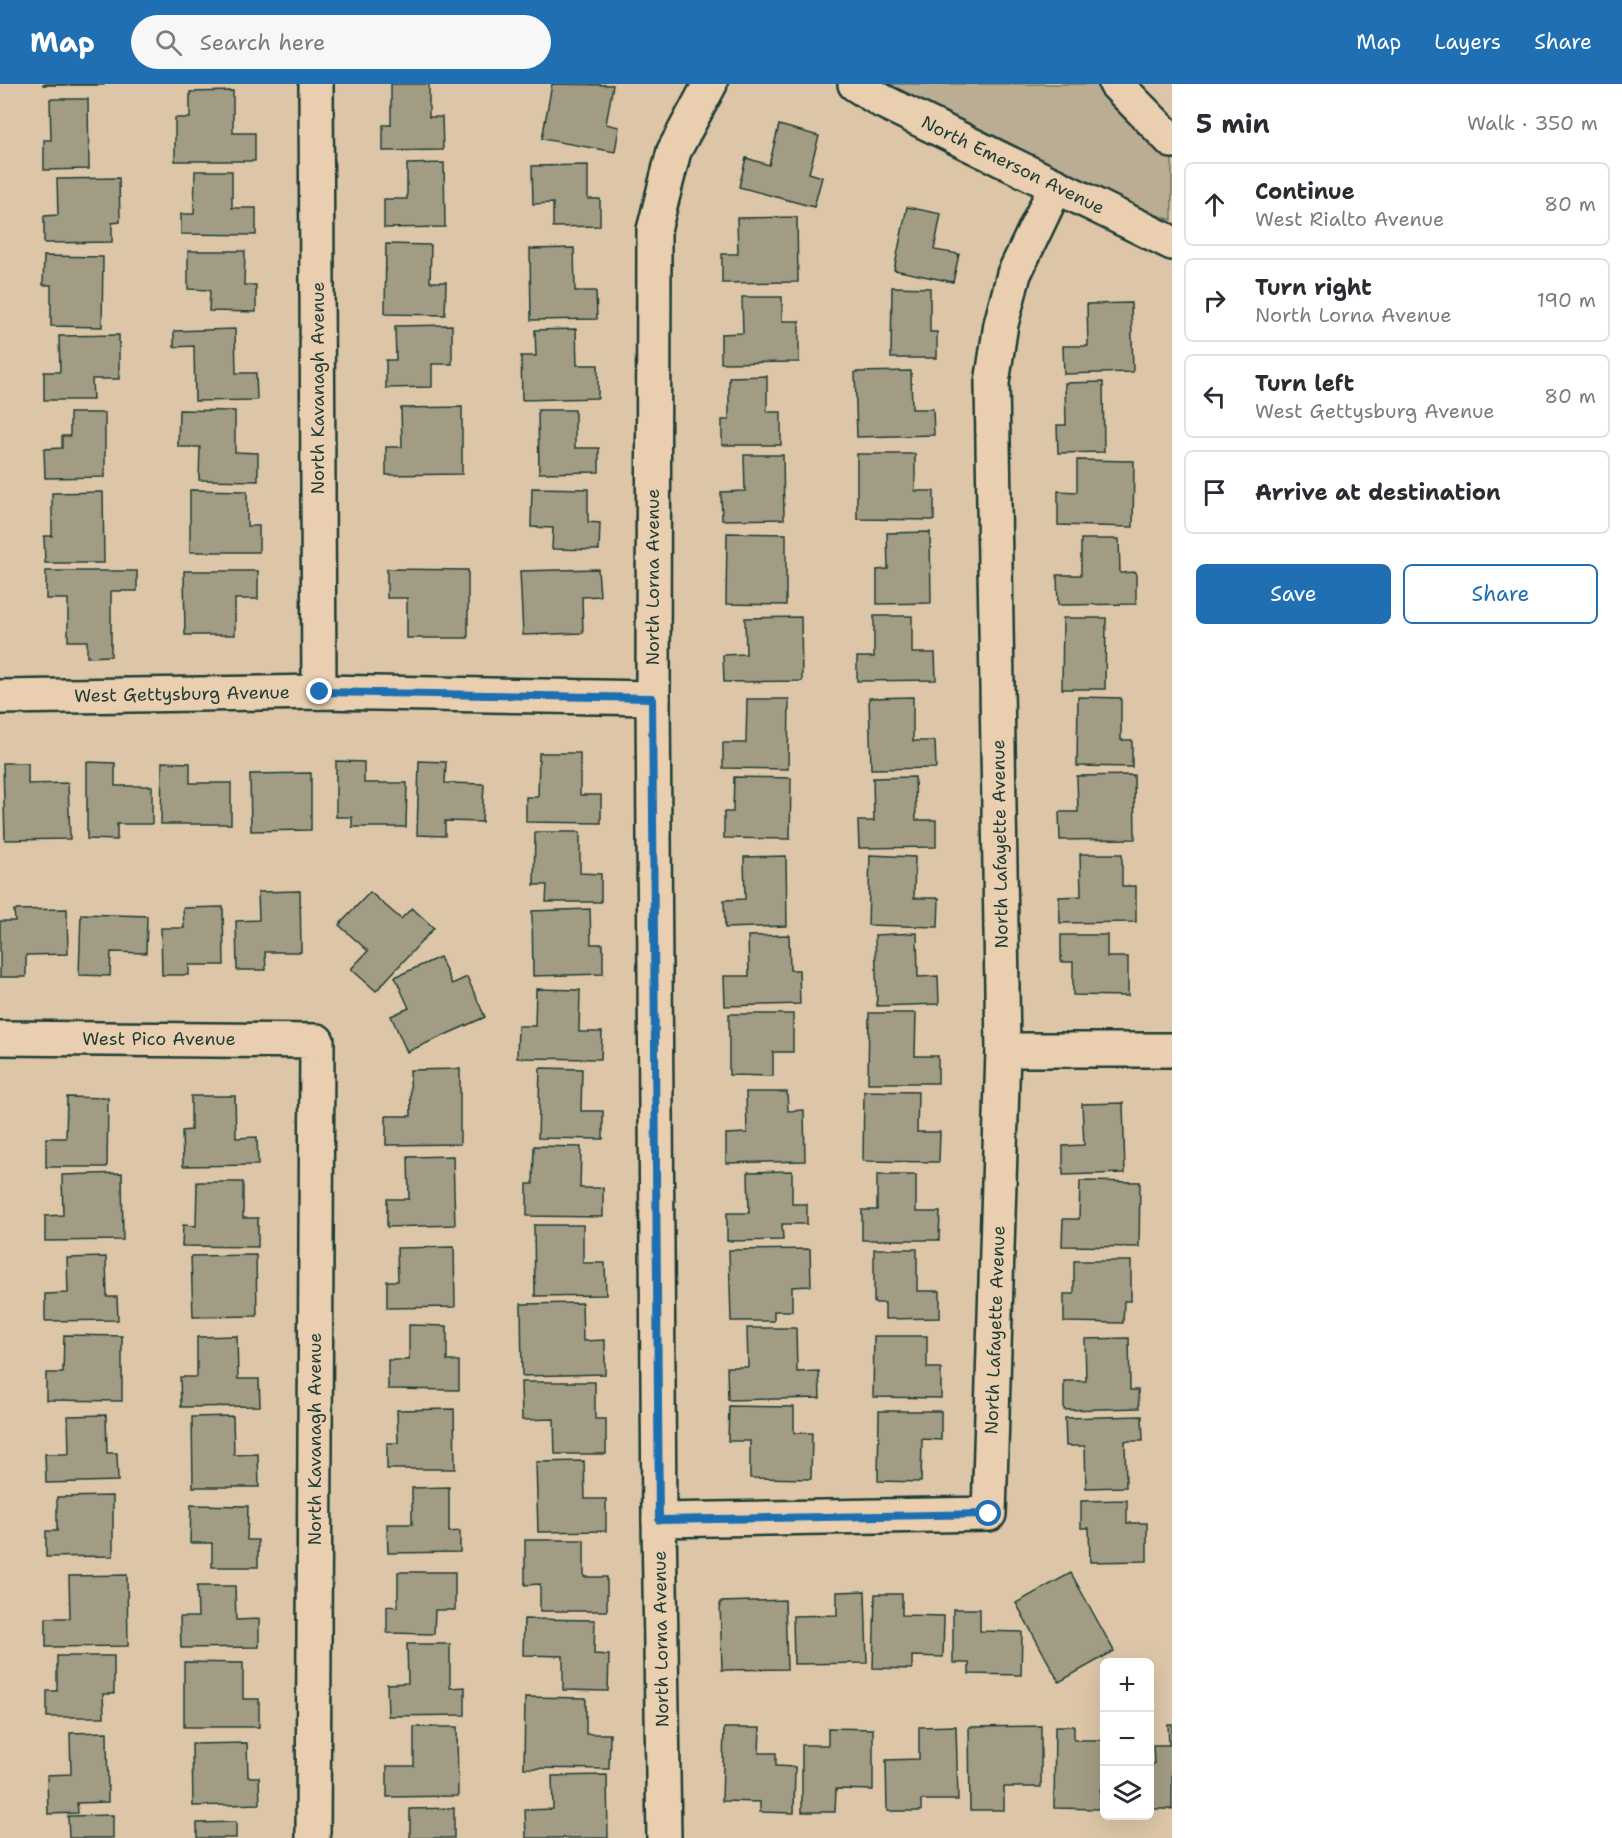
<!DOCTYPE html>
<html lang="en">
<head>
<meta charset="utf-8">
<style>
	:root { --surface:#fff; --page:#f7f7f7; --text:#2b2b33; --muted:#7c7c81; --line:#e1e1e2; --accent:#1f6fb2 }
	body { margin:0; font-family:"Shantell Sans",sans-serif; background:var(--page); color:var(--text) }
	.controls { position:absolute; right:18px; bottom:18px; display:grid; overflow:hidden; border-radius:9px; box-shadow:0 6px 24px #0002 }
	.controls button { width:54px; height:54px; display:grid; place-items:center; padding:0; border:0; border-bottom:2px solid var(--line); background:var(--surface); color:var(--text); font:30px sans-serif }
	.stop { position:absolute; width:18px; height:18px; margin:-14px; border:4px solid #1f6fb2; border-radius:50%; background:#fff }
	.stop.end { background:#1f6fb2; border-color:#fff; box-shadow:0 2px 6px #0008 }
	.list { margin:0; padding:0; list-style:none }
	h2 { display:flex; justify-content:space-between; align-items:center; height:78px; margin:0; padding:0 24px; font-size:26px }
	h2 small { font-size:20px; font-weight:400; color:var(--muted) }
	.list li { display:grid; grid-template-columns:39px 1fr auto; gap:18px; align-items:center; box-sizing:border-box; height:84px; margin:0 12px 12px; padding:0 12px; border:2px solid var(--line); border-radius:9px }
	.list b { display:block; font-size:22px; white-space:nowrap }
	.list p { margin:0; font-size:20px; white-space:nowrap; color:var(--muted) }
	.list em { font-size:20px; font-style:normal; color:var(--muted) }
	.actions { display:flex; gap:12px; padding:18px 24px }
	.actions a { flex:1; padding:14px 0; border:2px solid var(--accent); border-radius:9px; text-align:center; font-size:21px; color:var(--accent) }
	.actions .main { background:var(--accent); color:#fff }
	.icon { flex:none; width:33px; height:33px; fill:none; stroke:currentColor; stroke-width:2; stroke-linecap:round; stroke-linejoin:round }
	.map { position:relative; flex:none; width:1172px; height:1754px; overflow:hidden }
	header { display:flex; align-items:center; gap:36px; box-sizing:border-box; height:84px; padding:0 30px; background:var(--accent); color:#fff }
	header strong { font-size:28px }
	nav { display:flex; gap:33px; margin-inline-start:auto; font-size:21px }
	.search { width:420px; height:54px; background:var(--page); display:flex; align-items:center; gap:15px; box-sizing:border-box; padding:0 21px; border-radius:33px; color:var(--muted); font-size:22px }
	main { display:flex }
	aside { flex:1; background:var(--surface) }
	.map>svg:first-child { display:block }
</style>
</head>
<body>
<header>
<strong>Map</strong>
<div class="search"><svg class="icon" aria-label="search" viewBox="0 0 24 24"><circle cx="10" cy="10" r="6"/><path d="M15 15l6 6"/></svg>Search here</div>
<nav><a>Map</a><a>Layers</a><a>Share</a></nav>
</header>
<main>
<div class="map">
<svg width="1172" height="1754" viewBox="0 0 1172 1754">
	<rect width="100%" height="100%" fill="#ddc6a8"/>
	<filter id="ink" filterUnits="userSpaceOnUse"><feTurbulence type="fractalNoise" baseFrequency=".0167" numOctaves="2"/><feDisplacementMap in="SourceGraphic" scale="12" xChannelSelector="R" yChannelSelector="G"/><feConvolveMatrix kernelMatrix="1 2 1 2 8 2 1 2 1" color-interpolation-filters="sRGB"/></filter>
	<g filter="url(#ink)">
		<path fill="#baad93" stroke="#6c7564" stroke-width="1.5" d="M886,0H1096L1172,75V136L1130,122Z"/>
		<g fill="#a39c84" stroke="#1f3d34" stroke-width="1.5">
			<rect x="43" y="0" width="61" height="1"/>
			<path d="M391,0H429V33H442L443,66L383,67V41H391Z"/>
			<path d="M552,0L613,1L606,40L619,43L615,68L542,55Z"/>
			<path d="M233,7V49H255V77H175V34H190V8Z"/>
			<path d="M50,15H88L89,85L44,86V56H51Z"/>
			<path d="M779,41L819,52L809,89L822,93L814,123L739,103L746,74L769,81Z"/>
			<path d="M444,79L445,143L384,144V115H407V80Z"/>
			<path d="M588,81V115H600V142L553,143V119L533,120L532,82Z"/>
			<path d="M195,87H232V124H256V151L181,150V130H194Z"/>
			<path d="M119,94L120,138L112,139V158L44,159V132L58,131L57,95Z"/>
			<path d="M907,123L941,130L934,166L959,170L953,198L894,186Z"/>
			<path d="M797,133L798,198L722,199V170H738L737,134Z"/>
			<path d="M386,160L431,161L430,198H446L445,231L385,230Z"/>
			<path d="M574,164L575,207H596L597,235L531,236L530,165Z"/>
			<path d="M188,167H245L244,201H256V228L209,227L210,206L188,205Z"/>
			<path d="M44,172L103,173L102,243L51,242V201H43Z"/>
			<path d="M892,203L930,204V248H937V274H891Z"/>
			<path d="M742,213H782V237H799V278L721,279V250L743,249Z"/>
			<path d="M1131,219L1133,288L1064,290L1063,262H1088L1087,220Z"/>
			<path d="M452,241V280H432V303L386,304V276H396L395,242Z"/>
			<path d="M235,245L236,289H256L257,316L195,317L194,262L174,263V247Z"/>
			<path d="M576,245L577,281H598V314L522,316L521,272H536L535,246Z"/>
			<path d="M119,251V295H92L93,316H44V288H60L59,252Z"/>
			<path d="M911,287L912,325H933L934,351L857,353L855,288Z"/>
			<path d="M767,292V328H781V361H722V336H729V293Z"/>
			<path d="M1103,298L1104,368L1058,369L1057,341H1066L1065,299Z"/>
			<path d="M462,323V390L386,391V363H402L401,324Z"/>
			<path d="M179,326L235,327V368L258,369V397L199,396L200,363H178Z"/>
			<path d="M538,326H575V364H599V388L539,389Z"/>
			<path d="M70,329H105V393L45,394L44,365L62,364V352H70Z"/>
			<path d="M857,370H915V407H934V436L857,435Z"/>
			<path d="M744,371H783L784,435L722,436L721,408L745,407Z"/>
			<path d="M1077,376L1134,377L1133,443L1058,441V407L1077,408Z"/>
			<path d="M532,404L588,405V438L600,439L599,466L552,465L553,444L531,443Z"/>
			<path d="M190,406L247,407V442H259V468H190Z"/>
			<path d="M103,408L104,479H45L44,452H52V409Z"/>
			<path d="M930,448L931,519L877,520V486L888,485L887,449Z"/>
			<path d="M727,449L786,450V521L726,520Z"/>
			<path d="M1081,455H1119L1120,489L1136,488V520L1058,521L1057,491H1081Z"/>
			<path d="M387,485L468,486V554H407V514H387Z"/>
			<path d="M598,485L600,512L582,513L583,549L523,551L520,487Z"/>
			<path d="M46,487H137V507H111V572L87,573V557H68V515H46Z"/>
			<path d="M184,487H258V515H235V551H185Z"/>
			<path d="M874,532H912V569H935L936,596L857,597V573H874Z"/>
			<path d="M801,533L802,597L724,598L723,571L746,570L745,534Z"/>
			<path d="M1063,534H1106L1105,605H1062Z"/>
			<path d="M913,613V657H935L936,684L871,685L869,614Z"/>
			<path d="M1078,613L1121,614V656H1132V683L1077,682Z"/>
			<path d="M747,615H789L788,685L723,684V659H746Z"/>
			<path d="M539,669H580V711H601V739L526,738V713H538Z"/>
			<path d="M336,677L364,678V699H407L406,743H352V733H336Z"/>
			<path d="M419,677L446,678L445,699L484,700L482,738L445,737V752L417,751Z"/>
			<path d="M87,678L115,679V702H152V740H117V756L87,755Z"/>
			<path d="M162,678L190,679V699H231V740H161Z"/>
			<path d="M3,679H28V700L68,699L70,755L5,756Z"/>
			<path d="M311,689V746L251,747L250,690Z"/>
			<path d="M1134,691L1135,755L1060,756L1059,728H1078L1077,692Z"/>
			<path d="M734,693L791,694L790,755L724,754V728H733Z"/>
			<path d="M915,693L916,736H936V763L859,764L858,737H874L873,694Z"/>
			<path d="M535,748H580V789L601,790V818H546L547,801H534Z"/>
			<path d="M1080,770H1122V802H1136V838L1060,839L1059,813L1081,812Z"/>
			<path d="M870,771L915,773L914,814H939L938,843L868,841Z"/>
			<path d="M786,772L787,842L725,844L724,816L745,815L744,773Z"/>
			<path d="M300,807L301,868H265L266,886H237L236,837L259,836L258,808Z"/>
			<path d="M370,808L401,835L412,824L434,844L376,907L351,885L368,867L339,841Z"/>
			<path d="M223,823L224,881H189V891H162L161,844H184L183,824Z"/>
			<path d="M67,825L68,870L26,871V893H0V837H15L14,826Z"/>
			<path d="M590,825L591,860H603V890L533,892L532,827Z"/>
			<path d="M81,830L147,832L146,869L111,868L110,892L79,891Z"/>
			<path d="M917,849L918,893L938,892L939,920L877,922L875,851Z"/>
			<path d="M789,851L790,886H799L800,920L725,922L724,892H749L748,852Z"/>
			<path d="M1061,851H1107V873H1128V912L1073,911V878H1061Z"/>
			<path d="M440,873L452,900L467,893L485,933L407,968L391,932L409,924L395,893Z"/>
			<path d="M536,905L580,906L579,948H602L601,975L517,974L518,942H535Z"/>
			<path d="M869,929H916L915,972H938V999H868Z"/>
			<path d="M729,930H793V968H773V992L729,991Z"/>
			<path d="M540,984L582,985L581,1027H603V1055L538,1054Z"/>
			<path d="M460,985V1060L386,1061V1032H411L410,986Z"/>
			<path d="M864,1007L918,1008L917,1048H940L939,1078L863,1077Z"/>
			<path d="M746,1008H787L788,1027L804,1026L805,1077L726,1079V1050L747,1049Z"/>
			<path d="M191,1012H235L236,1054L257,1053L258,1081L183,1082L182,1047L191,1046Z"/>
			<path d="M67,1013L108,1014L107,1083H46V1054H66Z"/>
			<path d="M1123,1019L1125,1089L1063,1091V1062L1084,1061L1082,1020Z"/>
			<path d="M534,1062L581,1063L580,1104H603V1133L527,1132V1100H533Z"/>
			<path d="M453,1072L455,1141L387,1143V1115H409L408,1073Z"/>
			<path d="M792,1087V1120H807V1140H782L783,1156L727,1157V1129H749L748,1088Z"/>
			<path d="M122,1089L123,1156L45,1157V1132L63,1131L62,1091Z"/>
			<path d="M877,1091H916V1128H940L939,1156H862V1126H877Z"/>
			<path d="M1080,1097L1140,1098L1139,1163L1062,1162L1063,1135H1079Z"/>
			<path d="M197,1098H243V1134H258V1163L182,1162L183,1141L196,1142Z"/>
			<path d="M534,1141H583V1179H605L606,1211L535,1212Z"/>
			<path d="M454,1163L455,1223L387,1224V1197H398L397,1164Z"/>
			<path d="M810,1165L811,1202L792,1203V1227H774V1237H731L729,1166Z"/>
			<path d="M874,1165H917V1207H940V1234L885,1235V1219H874Z"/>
			<path d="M256,1171L257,1232L193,1233L191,1172Z"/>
			<path d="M106,1173L107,1213H117L118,1236L45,1237V1210L68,1209L67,1174Z"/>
			<path d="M1074,1177H1131V1217H1124L1123,1239L1064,1238V1210H1074Z"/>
			<path d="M582,1219L583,1257L605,1256V1290L522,1292L521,1220Z"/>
			<path d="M409,1241L447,1242V1277H459V1306L388,1305V1276H409Z"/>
			<path d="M747,1244H796L797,1288L819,1287L820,1314L728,1316L727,1283H748Z"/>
			<path d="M64,1251L122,1252V1317L46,1316V1289H63Z"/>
			<path d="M237,1252L238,1295H259L260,1322L181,1323L180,1293H197V1253Z"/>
			<path d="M874,1252H927V1284H941V1314L873,1313Z"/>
			<path d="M1129,1254L1130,1306H1138L1139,1324L1064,1326V1297H1086L1085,1255Z"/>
			<path d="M521,1298H595V1335H606V1370H555L554,1335L522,1336Z"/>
			<path d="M729,1322L794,1323V1349H812L811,1395L750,1394V1357H728Z"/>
			<path d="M454,1325L455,1385H387V1359H398L397,1326Z"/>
			<path d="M879,1327H941V1356L922,1355L921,1398L878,1397Z"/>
			<path d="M106,1331L107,1369H117L118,1397L46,1399L45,1370H69L68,1332Z"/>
			<path d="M233,1332L234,1371L258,1370L259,1403H193L192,1333Z"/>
			<path d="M1142,1332L1143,1357H1125L1126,1403L1086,1404L1085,1362H1066L1065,1334Z"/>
			<path d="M584,1377L585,1415H606V1447L538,1448L536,1378Z"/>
			<path d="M449,1403V1448L460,1447V1468L388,1469L387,1440H412V1404Z"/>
			<path d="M113,1412V1472L46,1473V1447H57V1413Z"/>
			<path d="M1127,1416V1439H1147V1477L1090,1478L1089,1444H1081V1417Z"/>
			<path d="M191,1421L248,1422L247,1456H258V1483H212V1459H190Z"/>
			<path d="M525,1456H584V1493H607V1527H540V1500L525,1501Z"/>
			<path d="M398,1488H455V1526H435L434,1550L387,1549V1522L398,1523Z"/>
			<path d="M1071,1489L1114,1567L1059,1598L1016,1519Z"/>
			<path d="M127,1491L128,1562L46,1563V1534H70L69,1492Z"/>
			<path d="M197,1502H235L236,1536L259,1535V1563L181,1564L180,1533H198Z"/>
			<path d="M865,1507L867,1579L794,1580L793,1532L837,1531V1508Z"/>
			<path d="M875,1510H902V1531L944,1532L943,1573L912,1572V1585L873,1584Z"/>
			<path d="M785,1516L787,1585L722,1586L720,1518Z"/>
			<path d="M953,1525H980V1547L1022,1548L1021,1591L969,1590V1579H953Z"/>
			<path d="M524,1535L595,1536L594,1570L609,1571L608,1607L563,1606V1572L523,1571Z"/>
			<path d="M407,1560H450V1604L465,1603V1631L388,1632L387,1600L408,1599Z"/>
			<path d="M57,1572H114V1610H103L104,1633H47V1607H57Z"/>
			<path d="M184,1578L243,1579V1615H259V1643H184Z"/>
			<path d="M525,1613L586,1614V1650H610L609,1685L524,1684Z"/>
			<path d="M1168,1640H1172V1725H1150V1680H1154L1153,1661H1169Z"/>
			<path d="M956,1642L958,1716H921V1727H887L886,1676L919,1675V1643Z"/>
			<path d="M1041,1642V1703H1004V1726H970L969,1643Z"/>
			<path d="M1055,1642H1074V1656H1104V1705H1100V1725L1054,1724Z"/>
			<path d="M414,1643H457L458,1712L387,1713V1682H414Z"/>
			<path d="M724,1644H760L759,1669H776V1682L795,1683L794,1729L760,1728V1718L722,1717Z"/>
			<path d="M828,1644L873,1645V1706L836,1705L835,1728H802V1661H828Z"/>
			<path d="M107,1648L108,1718L77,1719L78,1729L48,1730L47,1691L71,1690L70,1649Z"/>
			<path d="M247,1659L248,1693H259L260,1720L193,1722L192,1660Z"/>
			<path d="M607,1691L608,1754H526L525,1726L553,1725L552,1692Z"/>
			<path d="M454,1724V1754H410V1725Z"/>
			<path d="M113,1731V1754H69L68,1732Z"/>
			<path d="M236,1738V1754H197V1739Z"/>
		</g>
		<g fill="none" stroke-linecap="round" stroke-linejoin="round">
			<defs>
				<g id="minor">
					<path d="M316,0L319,608"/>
					<path d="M855,0L882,17L1172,159"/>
					<path d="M1116,0L1172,57"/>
					<path d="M0,613L319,608L653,614"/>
					<path d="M0,954L317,957L313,1754"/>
					<path d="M1003,966H1172"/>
					<path d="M659,1436L989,1430L1003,966L992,299L1001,240L1014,190L1056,102"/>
					<path d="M664,1754L659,1436L653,614L654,146L674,67L710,0"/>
				</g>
			</defs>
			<use href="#minor" stroke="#1f3d34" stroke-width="38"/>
			<use href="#minor" stroke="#e9cfb0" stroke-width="33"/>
		</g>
	</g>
	<g fill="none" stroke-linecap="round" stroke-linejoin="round" filter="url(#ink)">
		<path stroke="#1f6fb2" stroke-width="8" d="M320,608L652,614L659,1436L989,1430"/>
	</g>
	<g text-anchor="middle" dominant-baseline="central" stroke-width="6" stroke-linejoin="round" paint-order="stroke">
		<g font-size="18" fill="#1f3d34" stroke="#e9cfb0">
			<text transform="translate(1013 81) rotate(26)">North Emerson Avenue</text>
			<text transform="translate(318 304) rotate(-90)">North Kavanagh Avenue</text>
			<text transform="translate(653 493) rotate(-90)">North Lorna Avenue</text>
			<text transform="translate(182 610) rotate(-1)">West Gettysburg Avenue</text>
			<text transform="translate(1000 760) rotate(-91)">North Lafayette Avenue</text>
			<text x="159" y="955">West Pico Avenue</text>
			<text transform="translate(995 1246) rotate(-88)">North Lafayette Avenue</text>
			<text transform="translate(315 1355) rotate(-90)">North Kavanagh Avenue</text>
			<text transform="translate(661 1555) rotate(-91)">North Lorna Avenue</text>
		</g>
	</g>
</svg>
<div class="controls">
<button>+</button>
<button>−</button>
<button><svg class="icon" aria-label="layers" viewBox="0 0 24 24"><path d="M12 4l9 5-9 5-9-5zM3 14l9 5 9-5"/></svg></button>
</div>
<div class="stop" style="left:989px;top:1430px"></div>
<div class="stop end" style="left:320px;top:608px"></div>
</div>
<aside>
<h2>5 min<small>Walk · 350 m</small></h2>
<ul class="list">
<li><svg class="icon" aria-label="ahead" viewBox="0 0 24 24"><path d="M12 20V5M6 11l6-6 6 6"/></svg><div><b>Continue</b><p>West Rialto Avenue</p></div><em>80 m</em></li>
<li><svg class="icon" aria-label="right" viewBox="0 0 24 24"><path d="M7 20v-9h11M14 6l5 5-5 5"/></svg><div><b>Turn right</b><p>North Lorna Avenue</p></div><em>190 m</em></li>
<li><svg class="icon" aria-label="left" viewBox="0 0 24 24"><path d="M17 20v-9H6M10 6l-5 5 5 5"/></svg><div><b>Turn left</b><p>West Gettysburg Avenue</p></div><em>80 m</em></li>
<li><svg class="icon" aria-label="arrive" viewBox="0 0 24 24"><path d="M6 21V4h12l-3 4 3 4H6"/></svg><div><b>Arrive at destination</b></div></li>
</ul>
<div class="actions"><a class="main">Save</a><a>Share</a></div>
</aside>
</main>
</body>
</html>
